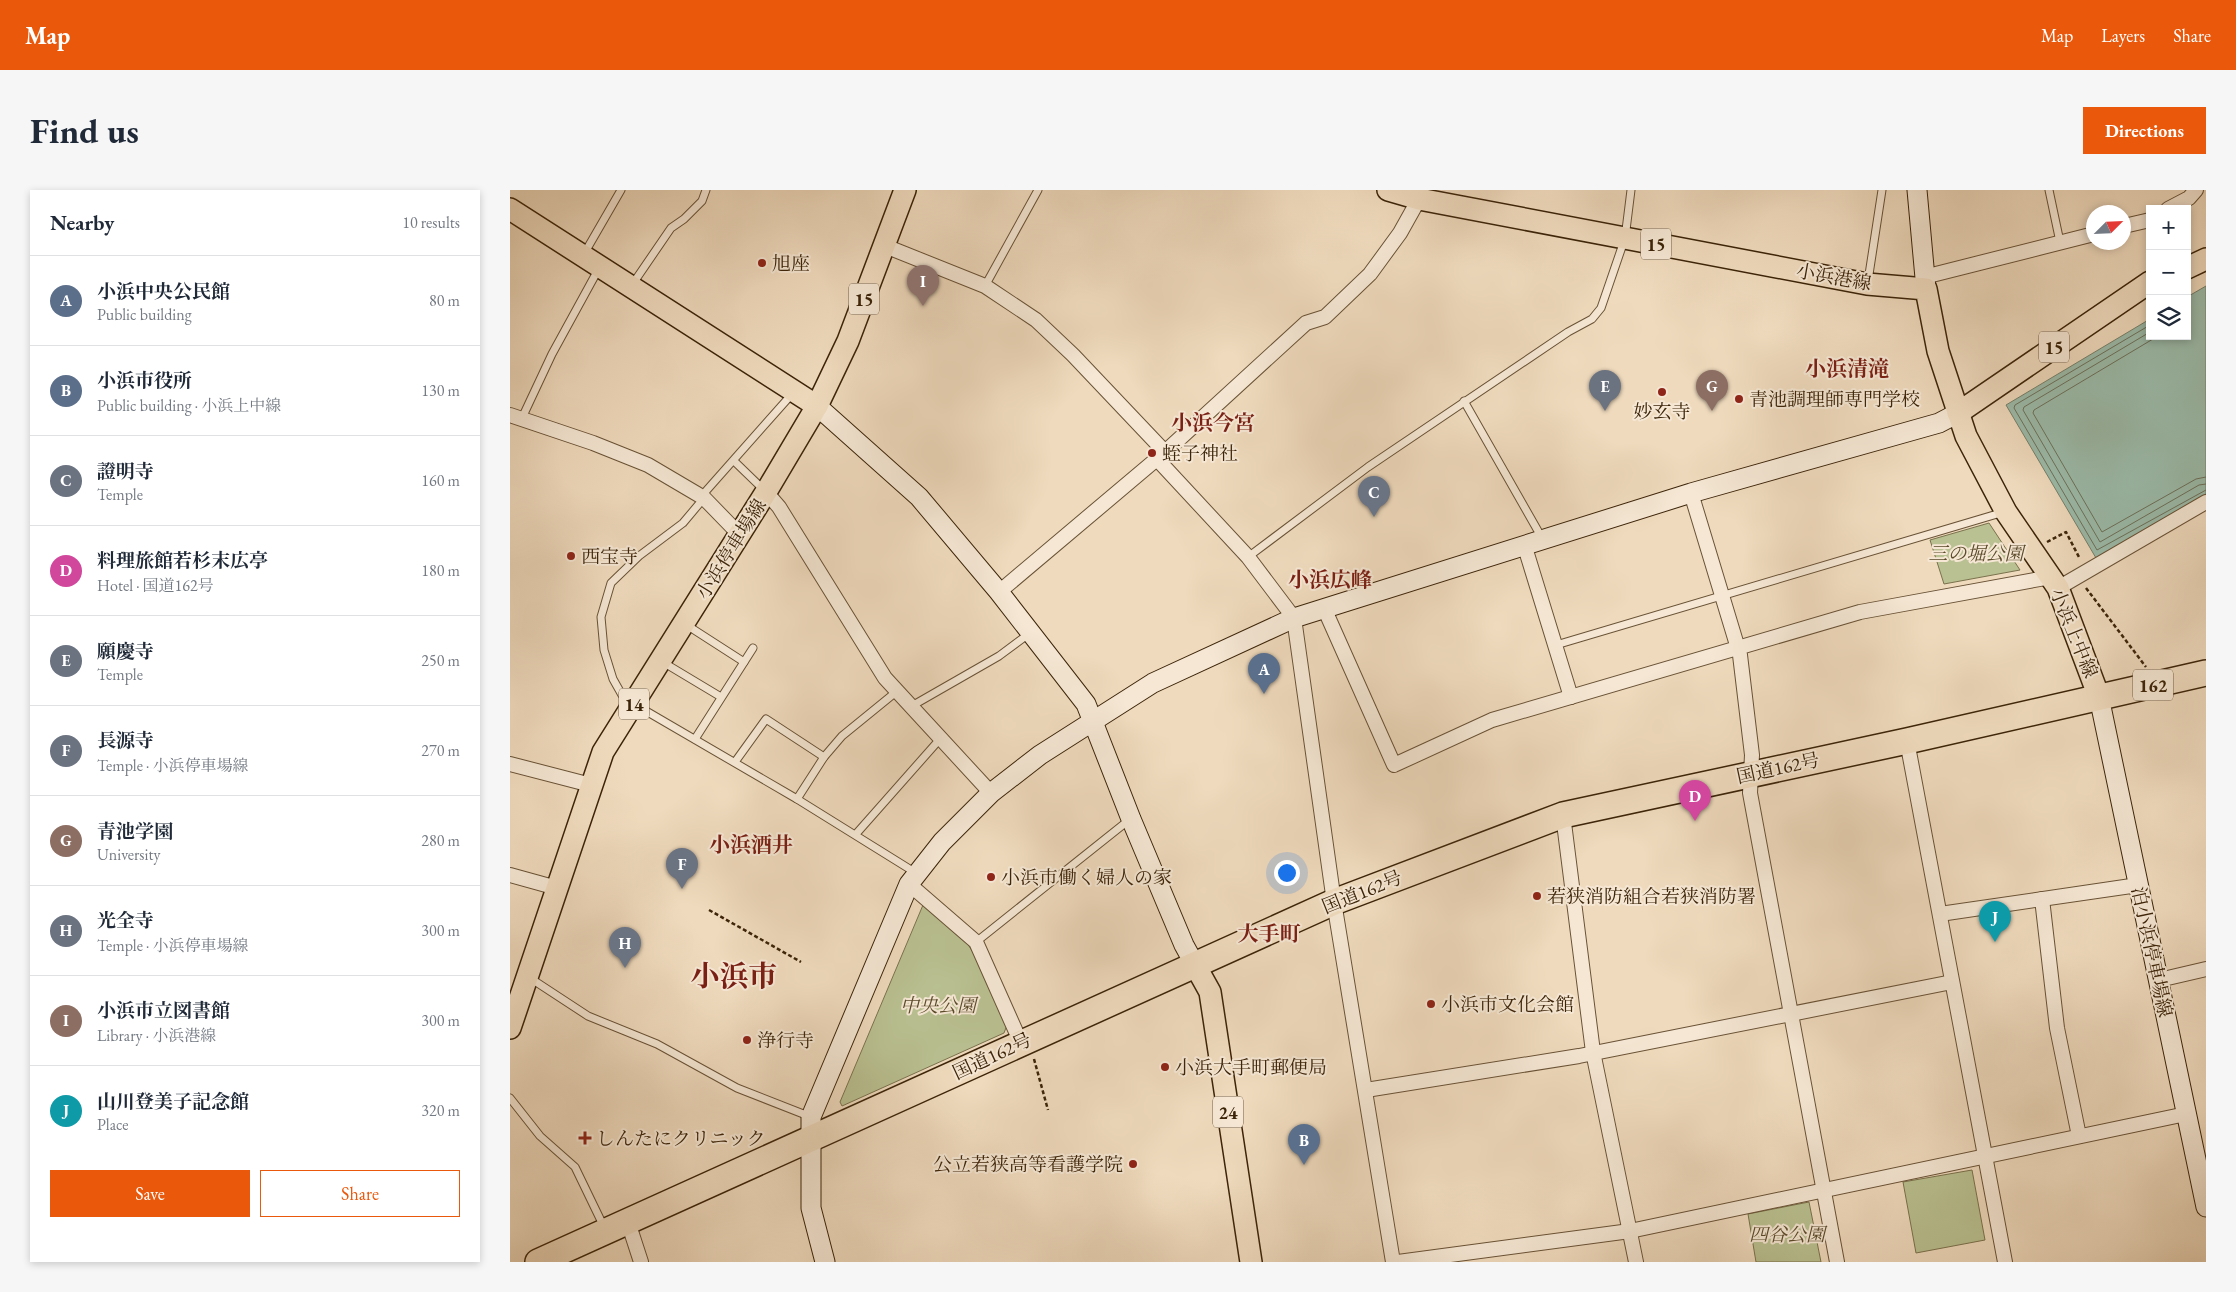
<!DOCTYPE html>
<html lang="en">
<head>
<meta charset="utf-8">
<style>
	:root { --surface:#fff; --page:#f6f6f7; --text:#1f2937; --muted:#747a83; --line:#e0e1e3; --accent:#ea580c }
	body { margin:0; font-family:"EB Garamond","Noto Serif JP",serif; background:var(--page); color:var(--text) }
	.controls { position:absolute; right:15px; top:15px; display:grid; overflow:hidden; border-radius:0px; box-shadow:0 2px 8px #0003 }
	.controls button { width:45px; height:45px; display:grid; place-items:center; padding:0; border:0; border-bottom:1px solid var(--line); background:var(--surface); color:var(--text); font:25px sans-serif }
	.compass { position:absolute; left:1576px; top:15px; width:45px; height:45px; border-radius:50%; background:var(--surface); box-shadow:0 2px 8px #0003; rotate:66deg }
	.you { position:absolute; left:776px; top:682px; width:18px; height:18px; margin:-12px; border:4px solid #fff; border-radius:50%; background:#1a73e8; box-shadow:0 0 0 8px #1a73e833 }
	.badge { display:grid; place-items:center; width:32px; height:32px; border-radius:50%; background:var(--accent); color:#fff; font-size:16px; font-weight:700 }
	.pin { position:absolute; translate:-50% -41px; filter:drop-shadow(0 1px 2px #0008) }
	.pin::after { content:''; position:absolute; top:26px; width:18px; height:15px; background:inherit; clip-path:polygon(0 0,100% 0,50% 100%) }
	.list { margin:0; padding:0; list-style:none }
	h2 { display:flex; justify-content:space-between; align-items:center; height:65px; margin:0; padding:0 20px; font-size:21px }
	h2 small { font-size:16px; font-weight:400; color:var(--muted) }
	.list li { display:grid; grid-template-columns:32px 1fr auto; gap:15px; align-items:center; box-sizing:border-box; height:90px; padding:0 20px; border-top:1px solid var(--line) }
	.list b { display:block; font-size:19px; white-space:nowrap }
	.list p { margin:0; font-size:16px; white-space:nowrap; color:var(--muted) }
	.list em { font-size:16px; font-style:normal; color:var(--muted) }
	.actions { display:flex; gap:10px; padding:15px 20px }
	.actions a { flex:1; padding:11px 0; border:1px solid var(--accent); border-radius:0px; text-align:center; font-size:18px; color:var(--accent) }
	.actions .main { background:var(--accent); color:#fff }
	.icon { flex:none; width:28px; height:28px; fill:none; stroke:currentColor; stroke-width:2; stroke-linecap:round; stroke-linejoin:round }
	.map { position:relative; flex:none; width:1696px; height:1072px; overflow:hidden; border-radius:0px }
	header { display:flex; align-items:center; gap:30px; box-sizing:border-box; height:70px; padding:0 25px; background:var(--accent); color:#fff }
	header strong { font-size:24px }
	nav { display:flex; gap:28px; margin-inline-start:auto; font-size:18px }
	.intro { display:flex; align-items:center; justify-content:space-between; box-sizing:border-box; height:120px; padding:0 30px }
	h1 { margin:0; font-size:35px }
	.button { padding:12px 22px; border-radius:0px; background:var(--accent); color:#fff; font-size:18px; font-weight:700 }
	main { display:flex; gap:30px; padding:0 30px }
	aside { flex:1; background:var(--surface); border-radius:0px; box-shadow:0 2px 8px #0003 }
	.map>svg:first-child { display:block }
</style>
</head>
<body>
<header>
<strong>Map</strong>
<nav><a>Map</a><a>Layers</a><a>Share</a></nav>
</header>
<div class="intro"><h1>Find us</h1><a class="button">Directions</a></div>
<main>
<aside>
<h2>Nearby<small>10 results</small></h2>
<ul class="list">
<li><span class="badge" style="background:#5c6f8a">A</span><div><b>小浜中央公民館</b><p>Public building</p></div><em>80 m</em></li>
<li><span class="badge" style="background:#5c6f8a">B</span><div><b>小浜市役所</b><p>Public building · 小浜上中線</p></div><em>130 m</em></li>
<li><span class="badge" style="background:#6b7280">C</span><div><b>證明寺</b><p>Temple</p></div><em>160 m</em></li>
<li><span class="badge" style="background:#d1479c">D</span><div><b>料理旅館若杉末広亭</b><p>Hotel · 国道162号</p></div><em>180 m</em></li>
<li><span class="badge" style="background:#6b7280">E</span><div><b>願慶寺</b><p>Temple</p></div><em>250 m</em></li>
<li><span class="badge" style="background:#6b7280">F</span><div><b>長源寺</b><p>Temple · 小浜停車場線</p></div><em>270 m</em></li>
<li><span class="badge" style="background:#8d6e63">G</span><div><b>青池学園</b><p>University</p></div><em>280 m</em></li>
<li><span class="badge" style="background:#6b7280">H</span><div><b>光全寺</b><p>Temple · 小浜停車場線</p></div><em>300 m</em></li>
<li><span class="badge" style="background:#8d6e63">I</span><div><b>小浜市立図書館</b><p>Library · 小浜港線</p></div><em>300 m</em></li>
<li><span class="badge" style="background:#0f9aa8">J</span><div><b>山川登美子記念館</b><p>Place</p></div><em>320 m</em></li>
</ul>
<div class="actions"><a class="main">Save</a><a>Share</a></div>
</aside>
<div class="map">
<svg width="1696" height="1072" viewBox="0 0 1696 1072">
	<rect width="100%" height="100%" fill="#efdabd"/>
	<filter id="stains"><feTurbulence type="fractalNoise" baseFrequency=".004" numOctaves="4"/><feColorMatrix values="0 0 0 0 .2 0 0 0 0 .09 0 0 0 0 .02 0 0 0 .5 -.17"/></filter>
	<radialGradient id="worn" r=".72"><stop offset=".6" stop-color="#630" stop-opacity="0"/><stop offset="1" stop-color="#630" stop-opacity=".3"/></radialGradient>
	<g fill="#b9c091" stroke="#7a724d">
		<path d="M1479,333L1510,380L1434,394L1420,350Z"/>
		<path d="M413,715L457,753L463,762L497,835L494,843L332,916L330,912Z"/>
		<path d="M1462,980L1475,1050L1406,1063L1393,992Z"/>
		<path d="M1299,1012L1311,1072H1246L1238,1024Z"/>
	</g>
	<path fill="#9bbbaa" stroke="#757f6a" d="M1696,96V304L1586,368L1496,215L1640,129V146H1677V107Z"/>
	<g fill="none" stroke-linecap="round" stroke-linejoin="round">
		<g stroke="#6c705a" stroke-width="1">
			<path d="M1640,135L1505,215L1504,218L1587,360L1696,300"/>
			<path d="M1640,142L1514,217L1513,220L1590,352L1689,295L1696,294"/>
			<path d="M1648,146L1524,220L1523,223L1592,342L1686,289L1696,287"/>
		</g>
		<defs>
			<g id="lane">
				<path d="M1539,0L1550,52"/>
				<path d="M74,64L111,0"/>
				<path d="M1358,91L1372,0"/>
				<path d="M122,95L161,38L174,29L192,11L196,0"/>
				<path d="M475,96L528,0"/>
				<path d="M282,204L196,301L194,308L173,333L129,366L101,393L91,427L94,460L103,489L112,505L124,514L287,609L406,683"/>
				<path d="M954,211L1032,348"/>
				<path d="M12,228L42,164L88,80"/>
				<path d="M224,271L254,300"/>
				<path d="M738,367L858,277L1058,142L1082,129L1091,118L1115,48L1121,0"/>
				<path d="M175,434L234,472"/>
				<path d="M1046,455L1494,322"/>
				<path d="M151,471L211,507"/>
				<path d="M400,517L489,466L520,443"/>
				<path d="M185,549L243,458"/>
				<path d="M225,572L256,529L314,567"/>
				<path d="M287,609L314,567L332,546L386,502"/>
				<path d="M346,644L430,549"/>
				<path d="M466,752L619,630"/>
				<path d="M20,788L78,826L147,854L227,898L301,927"/>
				<path d="M0,908L30,946L65,977L94,1037"/>
			</g>
			<g id="street">
				<path d="M1658,19L1679,8L1686,0"/>
				<path d="M1614,36L1640,30"/>
				<path d="M375,56L475,96L526,130L563,165L655,262"/>
				<path d="M1414,87L1584,44"/>
				<path d="M0,225L83,253L138,275L194,308L229,344"/>
				<path d="M647,269L738,367L784,428L824,712L883,1072"/>
				<path d="M256,302L269,317L375,488L481,603"/>
				<path d="M1181,303L1230,465L1242,565L1240,603L1327,1072"/>
				<path d="M1014,354L1061,507"/>
				<path d="M1548,398L1696,312"/>
				<path d="M489,402L655,262L796,133L815,127L860,84L890,43L909,9"/>
				<path d="M814,418L884,575L982,530L1350,422L1541,387"/>
				<path d="M1397,551L1495,1072"/>
				<path d="M0,574L81,595"/>
				<path d="M1053,625L1083,862L1126,1072"/>
				<path d="M0,685L47,698"/>
				<path d="M399,694L466,752L511,853"/>
				<path d="M1532,709L1547,838L1569,946"/>
				<path d="M1430,724L1628,695"/>
				<path d="M1649,790L1696,779"/>
				<path d="M856,900L1069,866L1442,792"/>
				<path d="M118,1032L131,1072"/>
				<path d="M888,1072L1120,1041L1676,924"/>
			</g>
			<g id="secondary">
				<path d="M1407,0L1416,99"/>
				<path d="M307,216L409,307L489,402L576,514L621,629L674,755L685,775"/>
				<path d="M1589,507L1696,1017"/>
				<path d="M315,1072L301,1018V927L399,694L432,652L481,603L530,565L643,493L784,428L1181,303L1429,233L1448,223"/>
			</g>
			<g id="primary">
				<path d="M878,0L909,9L1357,94L1416,99L1428,161L1456,246L1496,322L1548,398L1589,507"/>
				<path d="M0,19L307,216"/>
				<path d="M1677,78L1696,69"/>
				<path d="M1448,223L1640,92"/>
				<path d="M685,775L700,802L741,1072"/>
				<path d="M0,838L93,562L256,302L307,216L338,151L395,0"/>
			</g>
			<path id="highway" d="M28,1072L824,712L1053,625L1397,551L1696,483"/>
		</defs>
		<use href="#lane" stroke="#695236" stroke-width="9"/>
		<use href="#street" stroke="#695236" stroke-width="16"/>
		<use href="#secondary" stroke="#3c2409" stroke-width="21"/>
		<use href="#primary" stroke="#3c2409" stroke-width="24"/>
		<use href="#highway" stroke="#3c2409" stroke-width="28"/>
		<g stroke="#3c2409" stroke-width="2.5" stroke-dasharray="4 2.5" stroke-linecap="butt">
			<path d="M1537,352L1556,342L1570,369"/>
			<path d="M1576,398L1636,477"/>
			<path d="M199,720L291,772"/>
			<path d="M524,869L538,920"/>
		</g>
		<use href="#lane" stroke="#f5e7d4" stroke-width="7"/>
		<use href="#street" stroke="#f5e7d4" stroke-width="14"/>
		<use href="#secondary" stroke="#f5e7d4" stroke-width="19"/>
		<use href="#primary" stroke="#efdabd" stroke-width="21"/>
		<use href="#highway" stroke="#efdabd" stroke-width="25"/>
	</g>
	<g fill="#8f2418" stroke="#f5e7d4" stroke-width="2">
		<circle cx="252" cy="73" r="5"/>
		<circle cx="1152" cy="202" r="5"/>
		<circle cx="1229" cy="209" r="5"/>
		<circle cx="642" cy="263" r="5"/>
		<circle cx="61" cy="366" r="5"/>
		<circle cx="481" cy="687" r="5"/>
		<circle cx="1027" cy="706" r="5"/>
		<circle cx="921" cy="814" r="5"/>
		<circle cx="237" cy="850" r="5"/>
		<circle cx="655" cy="877" r="5"/>
		<path d="M72.5 940.5h5v5h5v5h-5v5h-5v-5h-5v-5h5z"/>
		<circle cx="623" cy="974" r="5"/>
	</g>
	<g text-anchor="middle" dominant-baseline="central" stroke-width="4" stroke-linejoin="round" paint-order="stroke">
		<g fill="#f5e7d4" stroke="#745e46" stroke-width="1">
			<rect x="1131" y="38.5" width="30" height="31" rx="4"/>
			<rect x="339" y="93.5" width="30" height="31" rx="4"/>
			<rect x="1529" y="141.5" width="30" height="31" rx="4"/>
			<rect x="1623" y="479.5" width="40" height="31" rx="4"/>
			<rect x="109" y="498.5" width="30" height="31" rx="4"/>
			<rect x="703" y="906.5" width="30" height="31" rx="4"/>
		</g>
		<g font-size="18" font-weight="bold" fill="#3c2409">
			<text x="1146" y="54">15</text>
			<text x="354" y="109">15</text>
			<text x="1544" y="157">15</text>
			<text x="1643" y="495">162</text>
			<text x="124" y="514">14</text>
			<text x="718" y="922">24</text>
		</g>
		<g font-size="19" fill="#3c2409" stroke="#f5e7d4" text-anchor="start">
			<text x="262" y="73">旭座</text>
			<text x="1239" y="209">青池調理師専門学校</text>
			<text x="1152" y="221" text-anchor="middle">妙玄寺</text>
			<text x="652" y="263">蛭子神社</text>
			<text x="71" y="366">西宝寺</text>
			<text x="491" y="687">小浜市働く婦人の家</text>
			<text x="1037" y="706">若狭消防組合若狭消防署</text>
			<text x="931" y="814">小浜市文化会館</text>
			<text x="247" y="850">浄行寺</text>
			<text x="665" y="877">小浜大手町郵便局</text>
			<text x="86" y="948">しんたにクリニック</text>
			<text x="613" y="974" text-anchor="end">公立若狭高等看護学院</text>
		</g>
		<g font-size="19" fill="#3c2409" stroke="#f5e7d4">
			<text transform="translate(1324 87) rotate(10)">小浜港線</text>
			<text transform="translate(221 359) rotate(-58)">小浜停車場線</text>
			<text transform="translate(1564 443) rotate(68)">小浜上中線</text>
			<text transform="translate(1268 578) rotate(-12)">国道162号</text>
			<text transform="translate(852 702) rotate(-22)">国道162号</text>
			<text transform="translate(1642 762) rotate(78)">泊小浜停車場線</text>
			<text transform="translate(482 866) rotate(-25)">国道162号</text>
		</g>
		<g font-size="19" font-style="italic" fill="#5b4b2b" stroke="#f5e7d4">
			<text x="1466" y="363">三の堀公園</text>
			<text x="428" y="815">中央公園</text>
			<text x="1277" y="1044">四谷公園</text>
		</g>
		<g font-size="21" font-weight="bold" fill="#7a1f14" stroke="#f5e7d4">
			<text x="1337" y="178">小浜清滝</text>
			<text x="703" y="232">小浜今宮</text>
			<text x="820" y="389">小浜広峰</text>
			<text x="241" y="654">小浜酒井</text>
			<text x="759" y="743">大手町</text>
		</g>
		<g font-size="29" font-weight="bold" fill="#7a1f14" stroke="#f5e7d4">
			<text x="224" y="786">小浜市</text>
		</g>
	</g>
	<rect width="100%" height="100%" filter="url(#stains)"/>
	<rect width="100%" height="100%" fill="url(#worn)"/>
</svg>
<div class="controls">
<button>+</button>
<button>−</button>
<button><svg class="icon" aria-label="layers" viewBox="0 0 24 24"><path d="M12 4l9 5-9 5-9-5zM3 14l9 5 9-5"/></svg></button>
</div>
<svg class="compass" viewBox="-18 -18 36 36"><path d="M0-13l5 13h-10z" fill="#e53935"/><path d="M0 13l5-13h-10z" fill="#747a83"/></svg>
<div class="you"></div>
<div class="pin badge" style="left:754px;top:504px;background:#5c6f8a">A</div>
<div class="pin badge" style="left:794px;top:975px;background:#5c6f8a">B</div>
<div class="pin badge" style="left:864px;top:327px;background:#6b7280">C</div>
<div class="pin badge" style="left:1185px;top:631px;background:#d1479c">D</div>
<div class="pin badge" style="left:1095px;top:221px;background:#6b7280">E</div>
<div class="pin badge" style="left:172px;top:699px;background:#6b7280">F</div>
<div class="pin badge" style="left:1202px;top:221px;background:#8d6e63">G</div>
<div class="pin badge" style="left:115px;top:778px;background:#6b7280">H</div>
<div class="pin badge" style="left:413px;top:116px;background:#8d6e63">I</div>
<div class="pin badge" style="left:1485px;top:752px;background:#0f9aa8">J</div>
</div>
</main>
</body>
</html>
